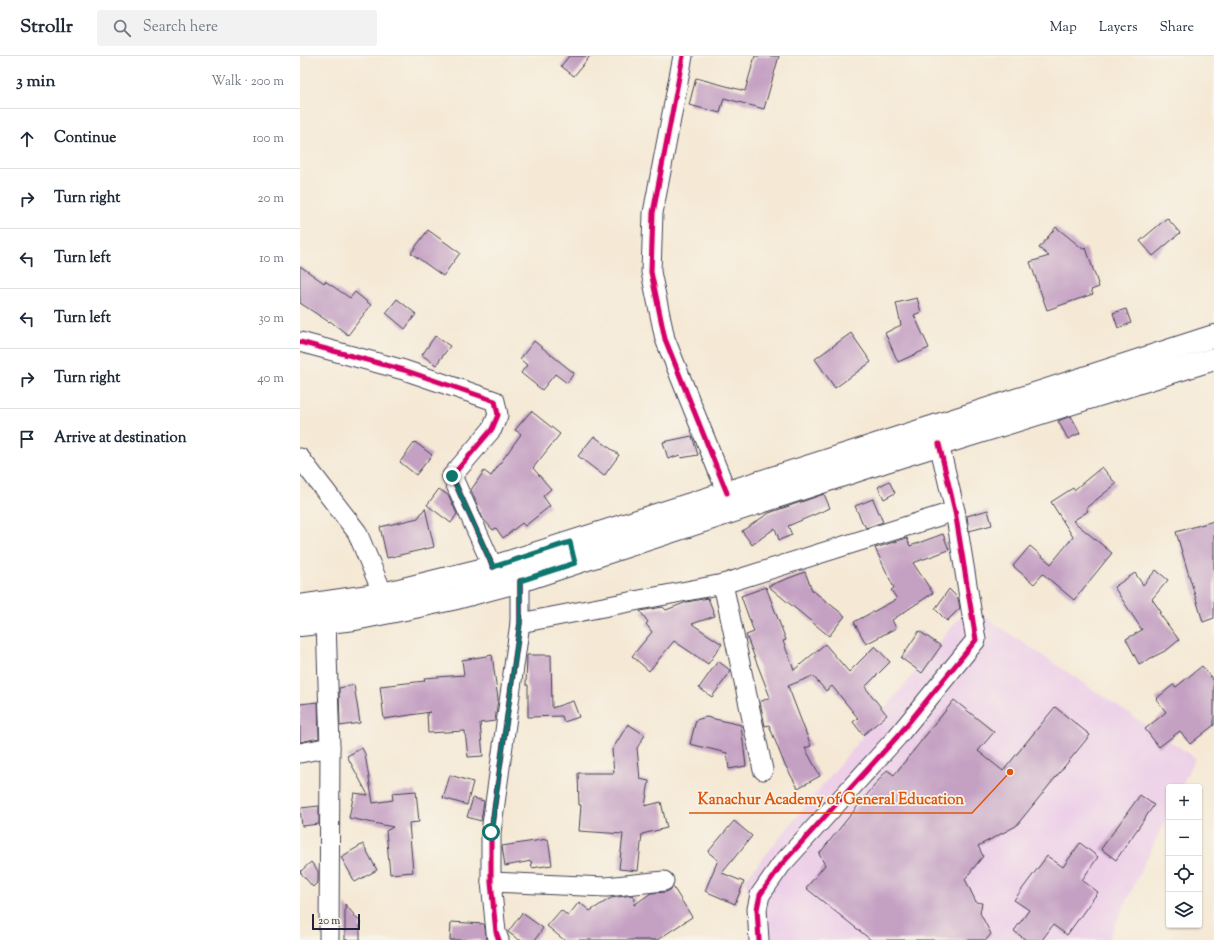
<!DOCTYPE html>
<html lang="en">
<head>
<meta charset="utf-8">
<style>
	:root { --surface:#fff; --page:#f2f2f3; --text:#1f2937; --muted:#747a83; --line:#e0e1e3 }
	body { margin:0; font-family:"Sorts Mill Goudy",serif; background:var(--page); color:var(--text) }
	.controls { position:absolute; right:12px; bottom:12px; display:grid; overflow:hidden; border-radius:4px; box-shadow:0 1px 3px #0004 }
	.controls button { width:36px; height:36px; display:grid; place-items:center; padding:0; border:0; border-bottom:1px solid var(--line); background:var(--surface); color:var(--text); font:20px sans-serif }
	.scale { position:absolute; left:12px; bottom:10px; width:48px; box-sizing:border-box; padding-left:4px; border:2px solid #22223b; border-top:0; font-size:11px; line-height:14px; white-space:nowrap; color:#22223b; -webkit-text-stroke:3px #f7f3e8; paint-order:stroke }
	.stop { position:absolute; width:12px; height:12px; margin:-9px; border:3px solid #0f766e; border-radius:50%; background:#fff }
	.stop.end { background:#0f766e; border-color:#fff; box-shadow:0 1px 4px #0008 }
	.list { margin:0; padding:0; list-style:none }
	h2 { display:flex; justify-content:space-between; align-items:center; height:52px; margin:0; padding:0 16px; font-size:17px }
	h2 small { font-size:13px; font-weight:400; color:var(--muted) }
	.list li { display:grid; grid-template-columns:26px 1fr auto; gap:12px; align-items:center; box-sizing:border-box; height:60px; padding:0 16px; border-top:1px solid var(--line) }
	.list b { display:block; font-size:15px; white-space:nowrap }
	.list em { font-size:13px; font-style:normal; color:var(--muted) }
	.icon { flex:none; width:22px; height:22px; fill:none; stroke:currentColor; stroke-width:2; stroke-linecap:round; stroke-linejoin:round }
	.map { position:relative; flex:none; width:914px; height:884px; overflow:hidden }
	header { display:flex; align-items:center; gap:24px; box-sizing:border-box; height:56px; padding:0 20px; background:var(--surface); border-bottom:1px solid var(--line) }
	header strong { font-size:19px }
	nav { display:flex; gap:22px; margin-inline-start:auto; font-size:14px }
	.search { width:280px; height:36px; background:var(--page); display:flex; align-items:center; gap:10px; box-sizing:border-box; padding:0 14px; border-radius:4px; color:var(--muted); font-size:15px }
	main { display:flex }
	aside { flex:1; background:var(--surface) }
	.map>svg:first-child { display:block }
</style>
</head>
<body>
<header>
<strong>Strollr</strong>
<div class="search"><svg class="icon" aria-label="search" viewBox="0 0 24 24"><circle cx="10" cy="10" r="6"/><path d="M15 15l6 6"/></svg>Search here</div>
<nav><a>Map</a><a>Layers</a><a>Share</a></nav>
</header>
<main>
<aside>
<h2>3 min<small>Walk · 200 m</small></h2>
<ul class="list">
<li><svg class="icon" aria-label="ahead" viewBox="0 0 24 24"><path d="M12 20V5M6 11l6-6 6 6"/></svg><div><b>Continue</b></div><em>100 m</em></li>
<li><svg class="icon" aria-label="right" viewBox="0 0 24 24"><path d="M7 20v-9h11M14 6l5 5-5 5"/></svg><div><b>Turn right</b></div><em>20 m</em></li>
<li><svg class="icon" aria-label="left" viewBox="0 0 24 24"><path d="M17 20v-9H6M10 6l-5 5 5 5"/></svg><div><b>Turn left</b></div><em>10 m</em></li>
<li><svg class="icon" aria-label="left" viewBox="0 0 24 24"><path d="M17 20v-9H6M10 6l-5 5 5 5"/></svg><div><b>Turn left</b></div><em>30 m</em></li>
<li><svg class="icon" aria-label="right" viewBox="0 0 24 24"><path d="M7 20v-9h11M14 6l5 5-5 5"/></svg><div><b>Turn right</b></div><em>40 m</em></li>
<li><svg class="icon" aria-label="arrive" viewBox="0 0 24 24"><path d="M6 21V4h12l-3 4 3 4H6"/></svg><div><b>Arrive at destination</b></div></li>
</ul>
</aside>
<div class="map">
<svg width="914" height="884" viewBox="0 0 914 884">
	<rect width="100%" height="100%" fill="#f7f3e8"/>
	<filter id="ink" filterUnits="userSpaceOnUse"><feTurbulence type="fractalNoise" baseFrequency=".025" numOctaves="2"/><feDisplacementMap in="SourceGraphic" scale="8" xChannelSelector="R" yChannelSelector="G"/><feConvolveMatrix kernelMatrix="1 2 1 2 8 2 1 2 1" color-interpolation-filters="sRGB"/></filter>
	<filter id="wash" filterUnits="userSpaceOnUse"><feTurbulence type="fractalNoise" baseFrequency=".012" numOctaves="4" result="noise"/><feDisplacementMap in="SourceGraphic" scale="16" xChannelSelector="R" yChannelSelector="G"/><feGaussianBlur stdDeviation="0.9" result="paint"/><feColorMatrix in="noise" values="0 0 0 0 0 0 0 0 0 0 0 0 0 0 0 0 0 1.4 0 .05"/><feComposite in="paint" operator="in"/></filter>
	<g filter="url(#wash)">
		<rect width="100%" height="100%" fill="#f5e9d5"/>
		<path fill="#edd0e8" d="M669,550L895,702L881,731H869V756L808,884H461L445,824Z"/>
		<g id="blocks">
			<g fill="#c4a0c3">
				<path d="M269,0H290L274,20L261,10Z"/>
				<path d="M455,0H479L464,53L424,42L420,57L389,49L396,22L445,35Z"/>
				<path d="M867,162L880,177L853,200L840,185Z"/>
				<path d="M756,171L783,193L786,192L799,231L791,234L793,238L747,254L730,206L749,200L739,192Z"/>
				<path d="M128,174L160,197L143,220L111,197Z"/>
				<path d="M0,210L24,227L25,225L50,242L55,236L71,249L48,279L30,265L29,266L0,247Z"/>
				<path d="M617,242L621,256L614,259L629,292L598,306L585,277L601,269L596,247Z"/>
				<path d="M97,243L116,258L105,273L86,257Z"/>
				<path d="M826,253L831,267L818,272L813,257Z"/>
				<path d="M551,277L571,306L535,332L515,303Z"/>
				<path d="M135,280L150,290L136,309L122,299Z"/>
				<path d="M234,285L274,317L267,327L255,318L242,334L221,317L227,309L220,303Z"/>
				<path d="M231,355L260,378L233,412L251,433L243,440L250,450L225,470L222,467L203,482L196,472L193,474L183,463L171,434L184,415L191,420L221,378L215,374Z"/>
				<path d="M771,360L780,377L768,383L758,365Z"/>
				<path d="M294,380L319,399L304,420L278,400Z"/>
				<path d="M392,380L398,399L381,402L380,399L368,403L363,386Z"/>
				<path d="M115,386L132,399L116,419L100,406Z"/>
				<path d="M802,411L816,428L786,452L788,455L773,465L812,497L774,544L743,518L734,528L713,510L730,490L751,508L773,481L751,446L773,432L774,434Z"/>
				<path d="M589,425L595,437L584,443L578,431Z"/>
				<path d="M139,433L149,440L157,458L151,467L127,449Z"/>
				<path d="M524,438L530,452L488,470L492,479L479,484L475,472L452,489L442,475L469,457Z"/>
				<path d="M573,443L583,466L566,472L564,468H563L555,450Z"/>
				<path d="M125,452L134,491L87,502L80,471L118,462Z"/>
				<path d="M688,454L692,469L669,475L667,460Z"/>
				<path d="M914,465V562L903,566L876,476Z"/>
				<path d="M643,478L649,494L613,507L633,537L592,564L596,572L566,588L554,566L597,543L591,534L594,532L575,492L607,482L610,490Z"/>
				<path d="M856,514L868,524L852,543L861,556L859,557L879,584L867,594L839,608L826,583L842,574L814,531L835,517L843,529Z"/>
				<path d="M505,516L512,534L545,560L529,580L468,530Z"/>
				<path d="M466,531L486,584L483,585L494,614L525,588L549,616L575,590L590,606L565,631L587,659L563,679L553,666L558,662L532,630L526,635L513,620L488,630L511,690L505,692L520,720L498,732L484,707L469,669L465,670L460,646L470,641L446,579L454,576L441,540Z"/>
				<path d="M649,533L658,542L660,552L647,565L635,553Z"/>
				<path d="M408,542L415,560L392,568L422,588L408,608L374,585L349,615L332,600L352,576L346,568L348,566L340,555L363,551L366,554L387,546Z"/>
				<path d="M619,575L641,590L622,617L601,602Z"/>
				<path d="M192,599L198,643L195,665L180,667L183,700L168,701L165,675L128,677L127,657L130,656L84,663L80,630L125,625L124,622L164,619L162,604Z"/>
				<path d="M227,599H251L252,652L273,645L279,661L264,666L262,660L228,661V629H226Z"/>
				<path d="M418,605L431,615L412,641L399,632Z"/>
				<path d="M902,610L914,625V669L890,688L880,675L859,691L845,673L866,656L856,643L873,629L876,631Z"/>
				<path d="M54,629L60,667L40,670L39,632Z"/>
				<path d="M654,644L694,676L678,695L703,715L755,651L790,679L716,770L678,790L683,800L665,823L676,846L682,847L680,857L691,878L686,884H571L506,832L525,809L519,798L587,714L594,719Z"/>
				<path d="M18,646L19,682L0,686V648Z"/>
				<path d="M406,661L441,669L446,710L429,713L427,697L390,688L396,664Z"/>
				<path d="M328,668L345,679L337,692L340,723L349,725L345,750L361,746L367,772L342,778L338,815L319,813L323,778L279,775L281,749H279L278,717H314L312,694Z"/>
				<path d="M62,692L65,698L73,747L93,744L92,737L116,735L119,766L109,767L113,816L90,818L86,775L93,771L49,762L54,737L68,739L47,700Z"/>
				<path d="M150,719L173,726L167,749L143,742Z"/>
				<path d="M840,739L854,749L816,804L801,793Z"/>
				<path d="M173,742L184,745L181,765L167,761Z"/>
				<path d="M19,750V768L2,770L0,752Z"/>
				<path d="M434,765L452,780L422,817L444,826L435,848L405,835L418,804L408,796Z"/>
				<path d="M248,783L252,809L232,812L231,805L205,810L202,790Z"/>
				<path d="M780,787L798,801L782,824L798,836L767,879L753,869L742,884H726L714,875L729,854L714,844L747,800L763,811Z"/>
				<path d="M63,788L77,814L55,826L41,801Z"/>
				<path d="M11,806L18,815V826L13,831L0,816Z"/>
				<path d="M373,831L392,861L357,884H264L247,870L261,854L268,860L279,846L290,855L311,842L332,839L335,843L334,849L351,837L366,836L370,834Z"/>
				<path d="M45,848L60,866V884H45Z"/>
				<path d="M222,857L243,872L235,884H219L208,876Z"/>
				<path d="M151,866L184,868L187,884H150Z"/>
			</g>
		</g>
	</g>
	<g filter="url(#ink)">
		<use href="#blocks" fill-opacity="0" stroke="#424052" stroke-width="1"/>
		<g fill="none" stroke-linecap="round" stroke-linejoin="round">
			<defs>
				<g id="minor">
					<path d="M383,0L353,157L351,216L365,283L427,437"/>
					<path d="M0,286L104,314L195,345L198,359L192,373L152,420L193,511"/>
					<path d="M0,402L57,476L83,538"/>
					<path d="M26,566L30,691L29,884"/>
					<path d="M220,567L423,528"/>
					<path d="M0,697L30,691"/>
					<path d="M463,714L423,528L655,455"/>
					<path d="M191,826L306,831L364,825"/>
					<path d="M199,884L196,876L191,826V776L220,567V525"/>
					<path d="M459,884L457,853L460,839L481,809L597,681L676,584L655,455L639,388"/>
				</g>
				<g id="major">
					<path d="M0,550L83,538L193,511L632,371L914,280"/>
					<path d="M0,569L55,563L110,552L157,542L220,525L586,405L914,303"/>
				</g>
			</defs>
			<use href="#minor" stroke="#424052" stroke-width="21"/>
			<use href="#major" stroke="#424052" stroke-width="24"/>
			<use href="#minor" stroke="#fff" stroke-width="19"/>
			<use href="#major" stroke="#fff" stroke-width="22"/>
			<defs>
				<g id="cycleway">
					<path d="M383,0L353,157L351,216L365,283L427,437"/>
					<path d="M0,286L104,314L195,345L198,359L192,373L152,420L193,511"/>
					<path d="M199,884L196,876L191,826V776L220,567V525"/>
					<path d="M459,884L457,853L460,839L481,809L597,681L676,584L655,455L639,388"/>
				</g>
			</defs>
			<use href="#cycleway" stroke="#f7f3e8" stroke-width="8"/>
			<use href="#cycleway" stroke="#d6006c" stroke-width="5"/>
		</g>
	</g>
	<g fill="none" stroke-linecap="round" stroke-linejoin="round" filter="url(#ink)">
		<path stroke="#0f766e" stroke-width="5" d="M152,420L193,511L270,486L275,507L220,525V567L191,776"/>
	</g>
	<path fill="none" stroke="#de560e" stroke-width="1.5" d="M710 716L672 757H389"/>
	<circle fill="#de560e" stroke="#f7f3e8" stroke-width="1.5" cx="710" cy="716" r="4"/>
	<g font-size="15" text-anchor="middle" font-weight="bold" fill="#de560e" stroke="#f7f3e8" stroke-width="3.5" stroke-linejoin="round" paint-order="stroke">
		<text x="531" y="748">Kanachur Academy of General Education</text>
	</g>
</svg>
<div class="controls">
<button>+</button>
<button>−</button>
<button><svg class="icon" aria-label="locate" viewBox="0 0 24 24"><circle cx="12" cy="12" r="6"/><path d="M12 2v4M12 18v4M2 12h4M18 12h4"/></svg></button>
<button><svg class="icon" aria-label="layers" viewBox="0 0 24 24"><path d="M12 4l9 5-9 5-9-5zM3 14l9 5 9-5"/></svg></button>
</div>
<div class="scale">20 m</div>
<div class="stop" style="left:191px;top:776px"></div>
<div class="stop end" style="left:152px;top:420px"></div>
</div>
</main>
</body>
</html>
